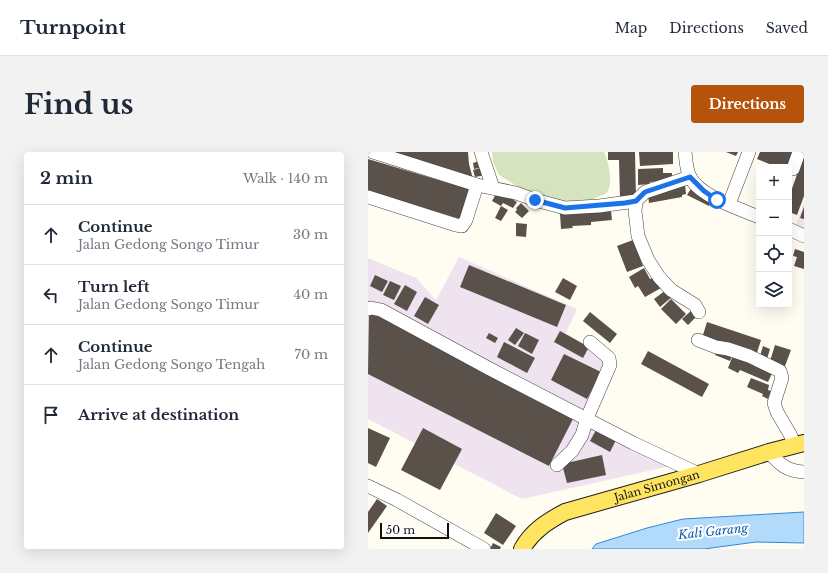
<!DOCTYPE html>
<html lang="en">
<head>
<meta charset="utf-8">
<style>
	:root { --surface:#fff; --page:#f2f2f3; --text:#1f2937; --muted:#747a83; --line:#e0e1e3; --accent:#b45309 }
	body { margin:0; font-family:"Libre Baskerville",serif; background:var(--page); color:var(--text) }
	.controls { position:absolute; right:12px; top:12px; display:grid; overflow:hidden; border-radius:4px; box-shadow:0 4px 16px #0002 }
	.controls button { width:36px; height:36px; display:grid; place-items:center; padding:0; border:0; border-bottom:1px solid var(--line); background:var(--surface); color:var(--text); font:20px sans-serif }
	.scale { position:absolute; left:12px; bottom:10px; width:69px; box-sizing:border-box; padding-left:4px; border:2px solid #0f0f0f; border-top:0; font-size:11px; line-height:14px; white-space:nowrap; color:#0f0f0f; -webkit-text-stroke:3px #fff; paint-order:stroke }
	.stop { position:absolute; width:12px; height:12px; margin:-9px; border:3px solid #1a73e8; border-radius:50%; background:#fff }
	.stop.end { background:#1a73e8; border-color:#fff; box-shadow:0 1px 4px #0008 }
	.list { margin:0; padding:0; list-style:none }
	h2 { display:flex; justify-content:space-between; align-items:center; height:52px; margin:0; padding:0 16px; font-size:17px }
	h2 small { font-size:13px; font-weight:400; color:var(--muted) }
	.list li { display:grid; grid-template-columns:26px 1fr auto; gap:12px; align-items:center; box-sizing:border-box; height:60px; padding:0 16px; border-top:1px solid var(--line) }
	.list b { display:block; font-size:15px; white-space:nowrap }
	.list p { margin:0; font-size:13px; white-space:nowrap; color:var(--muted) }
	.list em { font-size:13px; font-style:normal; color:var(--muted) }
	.icon { flex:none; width:22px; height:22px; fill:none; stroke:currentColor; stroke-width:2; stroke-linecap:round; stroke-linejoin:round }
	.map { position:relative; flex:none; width:436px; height:397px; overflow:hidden; border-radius:4px }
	header { display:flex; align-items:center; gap:24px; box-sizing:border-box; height:56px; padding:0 20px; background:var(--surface); border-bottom:1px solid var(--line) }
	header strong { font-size:19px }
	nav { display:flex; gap:22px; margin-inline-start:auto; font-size:14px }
	.intro { display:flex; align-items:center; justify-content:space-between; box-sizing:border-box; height:96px; padding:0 24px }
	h1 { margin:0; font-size:28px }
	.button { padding:10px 18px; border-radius:4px; background:var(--accent); color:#fff; font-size:14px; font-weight:700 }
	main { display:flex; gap:24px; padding:0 24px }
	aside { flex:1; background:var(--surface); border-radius:4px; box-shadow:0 4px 16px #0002 }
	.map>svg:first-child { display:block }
</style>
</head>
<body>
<header>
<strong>Turnpoint</strong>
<nav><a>Map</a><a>Directions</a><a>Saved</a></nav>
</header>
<div class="intro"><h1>Find us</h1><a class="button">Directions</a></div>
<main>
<aside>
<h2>2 min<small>Walk · 140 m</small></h2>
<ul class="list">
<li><svg class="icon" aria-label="ahead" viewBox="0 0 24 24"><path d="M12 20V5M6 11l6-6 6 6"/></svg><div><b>Continue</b><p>Jalan Gedong Songo Timur</p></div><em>30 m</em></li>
<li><svg class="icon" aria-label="left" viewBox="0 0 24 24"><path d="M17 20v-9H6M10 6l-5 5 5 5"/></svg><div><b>Turn left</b><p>Jalan Gedong Songo Timur</p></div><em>40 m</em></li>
<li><svg class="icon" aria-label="ahead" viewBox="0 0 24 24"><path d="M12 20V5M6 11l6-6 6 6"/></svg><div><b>Continue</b><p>Jalan Gedong Songo Tengah</p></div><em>70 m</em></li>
<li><svg class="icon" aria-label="arrive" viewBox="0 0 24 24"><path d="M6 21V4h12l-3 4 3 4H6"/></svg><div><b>Arrive at destination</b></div></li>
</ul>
</aside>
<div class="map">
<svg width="436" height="397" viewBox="0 0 436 397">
	<rect width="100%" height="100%" fill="#fffdf1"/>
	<g fill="#eee3ee">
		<path d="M436,51V78L427,75Z"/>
		<path d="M91,105L209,157L198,181L241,210L215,262L316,311L154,347L0,267V106L48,126L68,148Z"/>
	</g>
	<path fill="#d5e4bf" d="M124,0H236C240,9 247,35 237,42L213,52L181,47L152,36L131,23L125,10Z"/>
	<path fill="#b1dafb" stroke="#3189d9" d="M436,360V391L388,390L336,397H224L228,392L279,376L315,367Z"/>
	<g fill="#59514a">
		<path d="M17,0H100L101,12L105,27Z"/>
		<path d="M240,0H267L268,47H252L251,8H240Z"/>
		<path d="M271,0H305V12L272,14Z"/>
		<path d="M358,0H370L368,4Z"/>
		<path d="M392,0H428L422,15H409L389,7Z"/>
		<path d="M436,3V44L429,63L421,60V45Z"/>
		<path d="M0,7L104,38L95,68L0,39Z"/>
		<path d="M111,9L116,15L106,17L105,11Z"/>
		<path d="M116,15L118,23L107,25L105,18Z"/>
		<path d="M295,16V21H304V28L282,30V32L270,33V17Z"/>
		<path d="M317,33L318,42L314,43V45L281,51L280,44Z"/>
		<path d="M324,35L344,50L341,54L319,43Z"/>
		<path d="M130,38L149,50L145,56L135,51L133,54L124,49Z"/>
		<path d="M153,51L161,59L154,66L147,60L149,58L148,56Z"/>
		<path d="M133,54L140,58L133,69L127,66Z"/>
		<path d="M436,55V67L432,66Z"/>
		<path d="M243,59L244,68L223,70V73L204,74L205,76L193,77L192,62Z"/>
		<path d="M148,71L159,72L158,85L148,84Z"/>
		<path d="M265,88L275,114L259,120L249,94Z"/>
		<path d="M427,97L436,100V117L426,114L429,105L425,104Z"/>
		<path d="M101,113L198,153L189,175L92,135Z"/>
		<path d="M276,116L282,127L287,125L293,136L277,145L270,134L267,136L261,125Z"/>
		<path d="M7,123L20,129L14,140L2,134Z"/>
		<path d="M195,126L209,134L202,148L187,140Z"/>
		<path d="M22,129L33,134L26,148L15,143Z"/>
		<path d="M37,133L49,140L39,159L26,152Z"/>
		<path d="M298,138L304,145L292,155L286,147Z"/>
		<path d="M57,145L71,153L60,172L46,164Z"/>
		<path d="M303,147L318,162L308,172L293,157Z"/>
		<path d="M324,158L329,164L320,173L314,167Z"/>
		<path d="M1,159L207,263L181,314L0,222Z"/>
		<path d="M222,160L249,182L242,191L215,169Z"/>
		<path d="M339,170L393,188L388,204L334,186Z"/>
		<path d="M148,176L156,181L147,193L140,188Z"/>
		<path d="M192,179L221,195L215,206L186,190Z"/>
		<path d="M121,181L130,186L127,191L118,186Z"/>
		<path d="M157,181L171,188L164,202L150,194Z"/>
		<path d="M136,190L167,206L159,221L129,205Z"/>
		<path d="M407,193L423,198L417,214L402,209Z"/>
		<path d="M395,194L402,197L399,207L392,204Z"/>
		<path d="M350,196L366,200L362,209L347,203Z"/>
		<path d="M280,199L341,232L334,245L273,212Z"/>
		<path d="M366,201L406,217L400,230L372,218L370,221L360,216Z"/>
		<path d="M196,202L233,220L219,247L183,228Z"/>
		<path d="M383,226L401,233L400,238L403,239L400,247L394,244L395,242L379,235Z"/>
		<path d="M0,276L22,286L8,315L0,311Z"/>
		<path d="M55,276L94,297L72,338L33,318Z"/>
		<path d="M228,278L248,288L242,300L222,289Z"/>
		<path d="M234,303L238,323L199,331L194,312Z"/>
		<path d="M9,347L19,354L0,381V360Z"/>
		<path d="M128,361L148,374L135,393L116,381Z"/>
		<path d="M125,391L133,395L132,397H122Z"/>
	</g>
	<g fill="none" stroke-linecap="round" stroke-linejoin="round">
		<defs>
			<g id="minor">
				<path d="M5,0L109,33L148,41L167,48L197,56L231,54L268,49"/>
				<path d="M113,0L125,36"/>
				<path d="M317,0C318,8 318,17 322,25C331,44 372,57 391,65"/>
				<path d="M425,17L431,0"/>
				<path d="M322,25L277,40L268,49L267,59L270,84L280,108L291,125L303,138L327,153L331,160"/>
				<path d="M0,45L88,73L94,74L98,68L109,33"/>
				<path d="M361,52L381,0"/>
				<path d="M421,77L436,84"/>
				<path d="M0,157L3,156L13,158L122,217L265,291L331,322"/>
				<path d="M330,188L348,195L360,197L381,204L412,219L414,226L406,251L409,260L423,284L426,293"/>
				<path d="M401,300C412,313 419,319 436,320"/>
				<path d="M189,313L204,299L214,283L219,266L242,213L241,206L222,190"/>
				<path d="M0,334L29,348L116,397"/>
			</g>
			<g id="major">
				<path id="s1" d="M154,397C164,379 180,369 197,360L331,322L401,300L436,291"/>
			</g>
		</defs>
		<use href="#minor" stroke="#424242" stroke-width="14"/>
		<use href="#major" stroke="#202020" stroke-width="18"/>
		<use href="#minor" stroke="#fff" stroke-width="13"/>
		<use href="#major" stroke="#ffe461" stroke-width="16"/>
	</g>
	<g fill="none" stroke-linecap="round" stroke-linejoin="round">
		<path stroke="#1a73e8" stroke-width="5" d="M167,48L197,56L257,51L268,49L277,40L322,25L336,39L349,48"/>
	</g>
	<g text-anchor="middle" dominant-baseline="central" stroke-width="4" stroke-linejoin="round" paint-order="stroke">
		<g font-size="11" fill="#0f0f0f" stroke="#fff">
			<text stroke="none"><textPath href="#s1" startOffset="153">Jalan Simongan</textPath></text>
		</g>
		<g font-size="12" font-style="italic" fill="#0c5bad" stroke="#fff">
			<text transform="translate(345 379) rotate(-6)">Kali Garang</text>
		</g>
	</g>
</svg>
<div class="controls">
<button>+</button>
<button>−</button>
<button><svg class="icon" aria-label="locate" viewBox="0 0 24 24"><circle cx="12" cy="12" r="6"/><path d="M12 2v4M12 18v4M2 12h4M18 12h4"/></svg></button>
<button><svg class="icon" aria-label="layers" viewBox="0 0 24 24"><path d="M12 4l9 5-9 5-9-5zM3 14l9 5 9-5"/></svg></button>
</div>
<div class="scale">50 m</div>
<div class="stop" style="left:349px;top:48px"></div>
<div class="stop end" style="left:167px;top:48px"></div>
</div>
</main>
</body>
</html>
